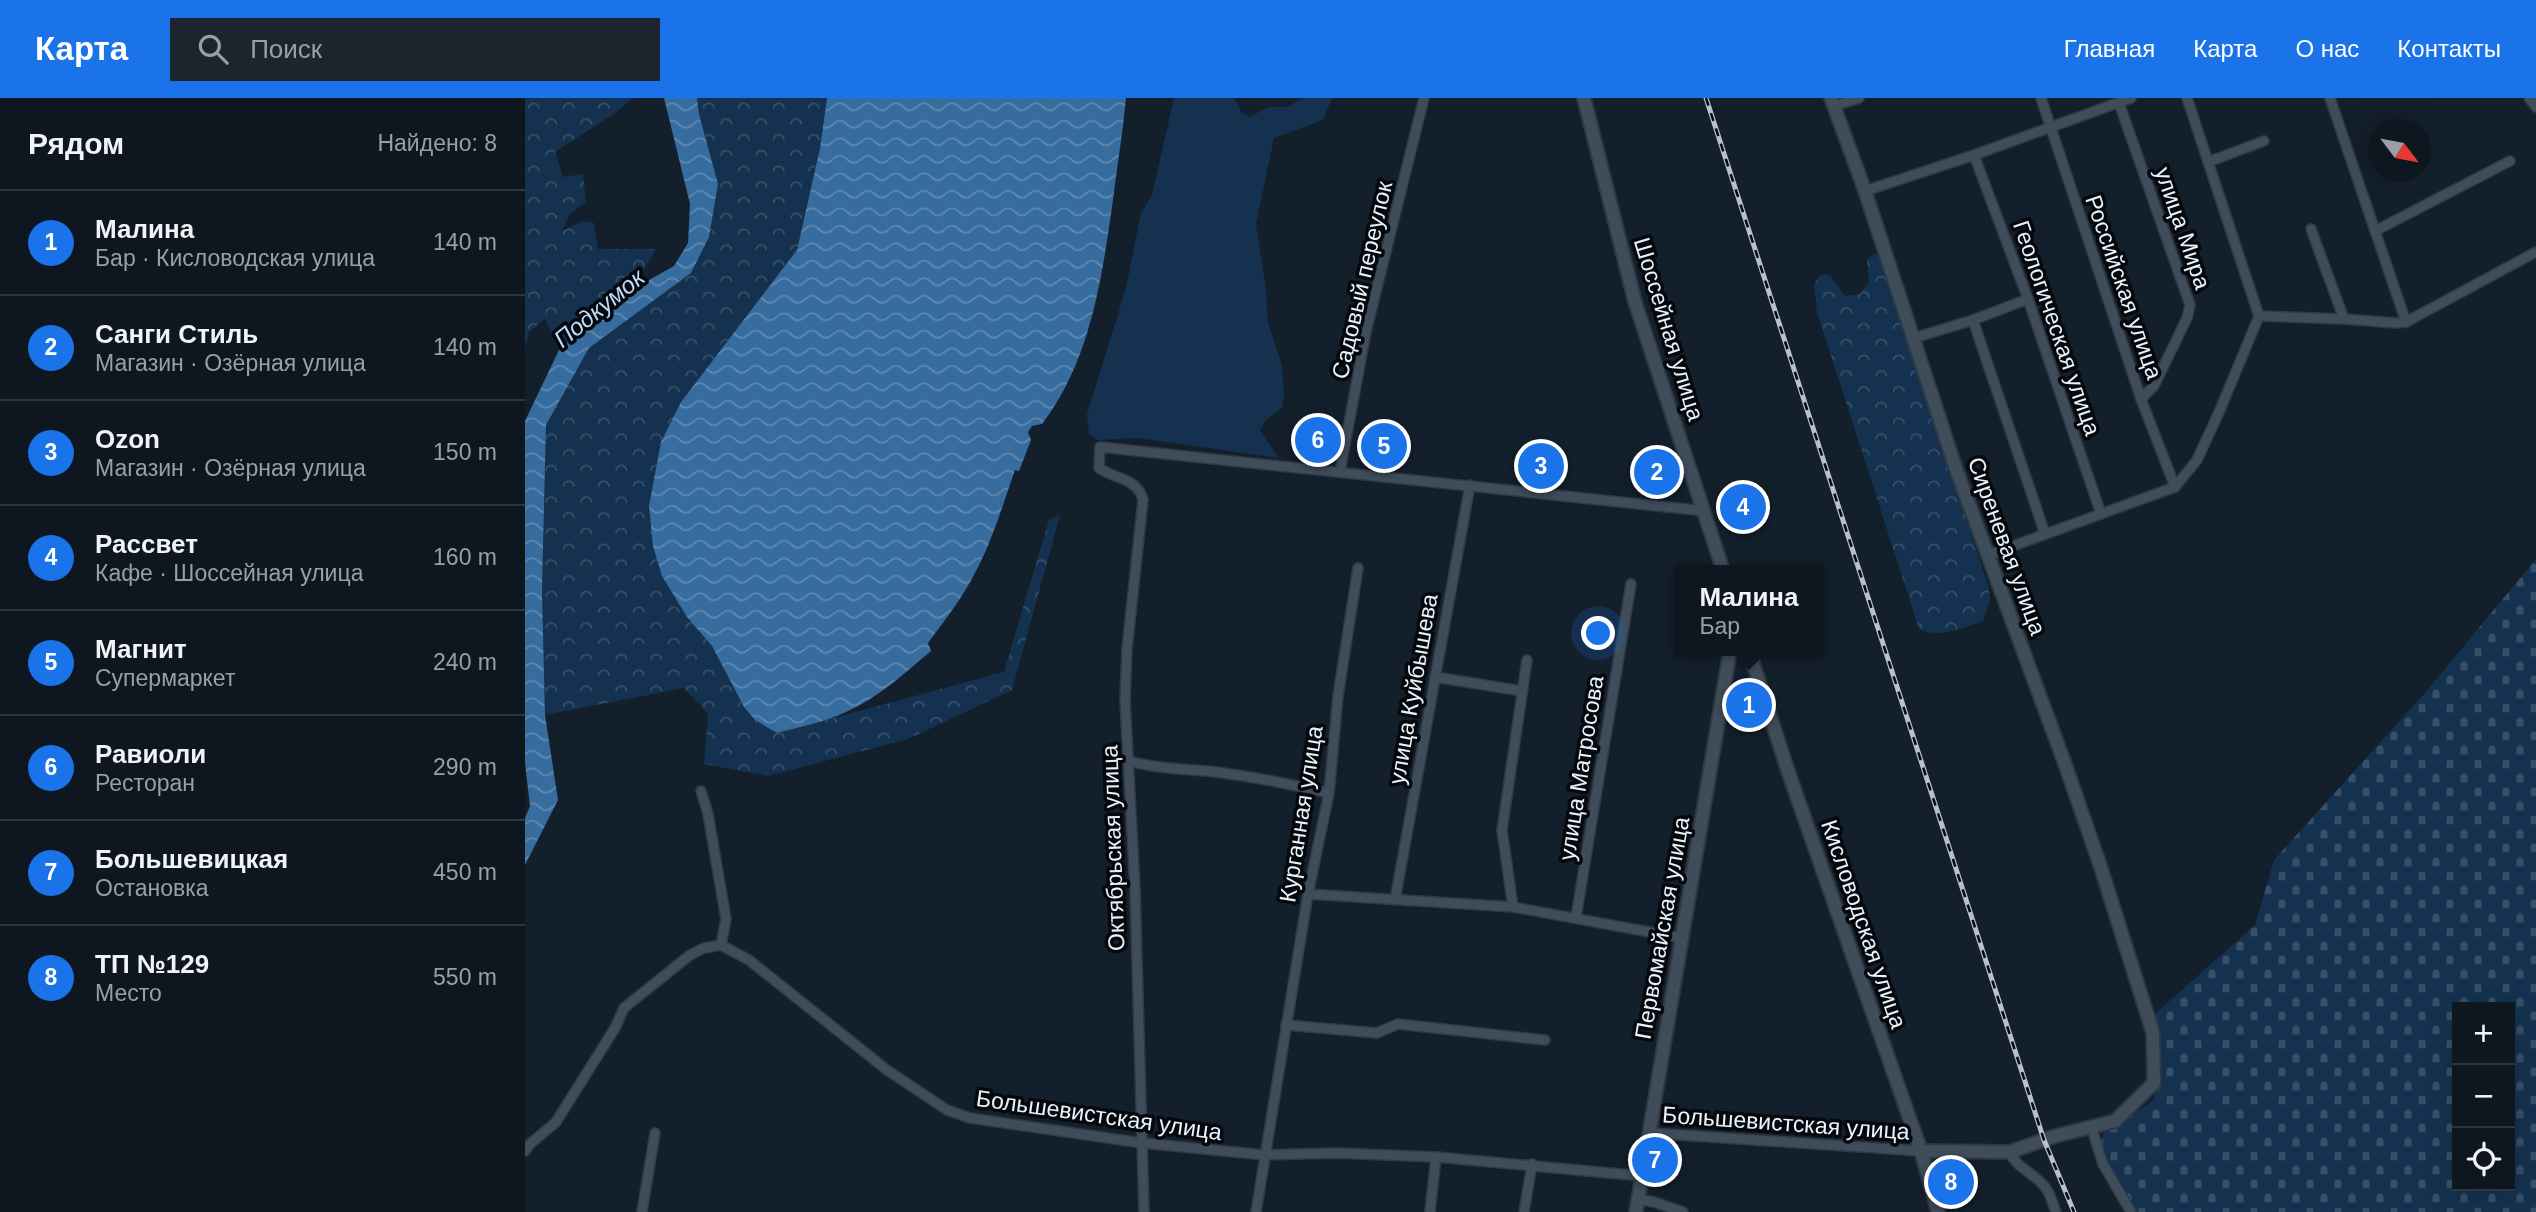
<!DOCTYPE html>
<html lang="ru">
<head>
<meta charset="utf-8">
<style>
	:root { --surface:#0e1720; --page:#1c242d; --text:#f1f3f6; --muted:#9b9fa5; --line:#2e363e; --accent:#1a73e8 }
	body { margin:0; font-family:Arial,sans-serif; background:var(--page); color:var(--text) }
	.controls { position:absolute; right:21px; bottom:21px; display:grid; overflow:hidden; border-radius:0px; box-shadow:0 7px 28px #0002 }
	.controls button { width:63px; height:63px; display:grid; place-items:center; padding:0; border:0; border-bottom:2px solid var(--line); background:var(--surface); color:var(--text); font:35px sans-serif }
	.compass { position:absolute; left:1843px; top:21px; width:63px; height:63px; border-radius:50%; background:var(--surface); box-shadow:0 7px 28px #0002; rotate:122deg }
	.you { position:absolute; left:1074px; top:536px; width:24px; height:24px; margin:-18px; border:5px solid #fff; border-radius:50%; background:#1a73e8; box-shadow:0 0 0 10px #1a73e833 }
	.badge { display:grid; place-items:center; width:46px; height:46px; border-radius:50%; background:var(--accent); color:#fff; font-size:23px; font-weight:700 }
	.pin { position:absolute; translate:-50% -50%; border:4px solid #fff; box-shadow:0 2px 7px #0006 }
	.popup { position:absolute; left:1149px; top:467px; width:150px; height:91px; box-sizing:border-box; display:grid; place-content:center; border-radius:0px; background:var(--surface); filter:drop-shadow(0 2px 5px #0005); font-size:23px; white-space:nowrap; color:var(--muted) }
	.popup b { font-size:26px; color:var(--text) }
	.popup::after { content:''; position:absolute; left:50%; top:100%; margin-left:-14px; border:14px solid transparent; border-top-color:var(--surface) }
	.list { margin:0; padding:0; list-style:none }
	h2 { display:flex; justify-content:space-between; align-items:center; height:91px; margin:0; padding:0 28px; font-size:30px }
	h2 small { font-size:23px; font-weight:400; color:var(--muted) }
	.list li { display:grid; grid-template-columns:46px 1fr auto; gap:21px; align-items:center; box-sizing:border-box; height:105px; padding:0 28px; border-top:2px solid var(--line) }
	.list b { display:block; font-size:26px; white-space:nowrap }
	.list p { margin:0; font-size:23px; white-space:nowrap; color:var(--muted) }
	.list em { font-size:23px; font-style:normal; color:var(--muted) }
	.icon { flex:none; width:38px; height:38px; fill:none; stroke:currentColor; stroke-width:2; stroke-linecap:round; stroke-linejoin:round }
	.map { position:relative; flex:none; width:2011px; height:1114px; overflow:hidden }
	header { display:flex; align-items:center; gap:42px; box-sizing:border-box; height:98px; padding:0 35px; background:var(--accent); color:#fff }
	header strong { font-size:33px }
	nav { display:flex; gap:38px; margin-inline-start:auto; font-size:24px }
	.search { width:490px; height:63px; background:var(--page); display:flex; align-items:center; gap:18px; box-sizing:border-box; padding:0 24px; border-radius:0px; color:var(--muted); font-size:26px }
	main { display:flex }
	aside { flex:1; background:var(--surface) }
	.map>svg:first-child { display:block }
</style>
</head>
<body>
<header>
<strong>Карта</strong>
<div class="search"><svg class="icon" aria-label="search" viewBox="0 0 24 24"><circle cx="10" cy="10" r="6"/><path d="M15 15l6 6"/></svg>Поиск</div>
<nav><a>Главная</a><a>Карта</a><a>О нас</a><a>Контакты</a></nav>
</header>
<main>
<aside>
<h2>Рядом<small>Найдено: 8</small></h2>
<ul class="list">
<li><span class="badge">1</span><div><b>Малина</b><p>Бар · Кисловодская улица</p></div><em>140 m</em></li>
<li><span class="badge">2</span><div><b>Санги Стиль</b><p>Магазин · Озёрная улица</p></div><em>140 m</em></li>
<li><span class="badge">3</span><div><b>Ozon</b><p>Магазин · Озёрная улица</p></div><em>150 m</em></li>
<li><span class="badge">4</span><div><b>Рассвет</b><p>Кафе · Шоссейная улица</p></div><em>160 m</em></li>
<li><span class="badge">5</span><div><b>Магнит</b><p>Супермаркет</p></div><em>240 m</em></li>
<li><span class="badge">6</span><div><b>Равиоли</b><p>Ресторан</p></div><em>290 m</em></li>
<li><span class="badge">7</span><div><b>Большевицкая</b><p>Остановка</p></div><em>450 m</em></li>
<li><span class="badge">8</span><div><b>ТП №129</b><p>Место</p></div><em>550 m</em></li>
</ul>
</aside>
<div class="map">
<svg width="2011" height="1114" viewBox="0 0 2011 1114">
	<defs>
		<pattern id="forest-crowns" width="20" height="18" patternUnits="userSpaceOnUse" patternTransform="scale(1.75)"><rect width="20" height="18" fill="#14324f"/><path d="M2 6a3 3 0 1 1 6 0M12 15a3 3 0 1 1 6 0" fill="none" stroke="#365069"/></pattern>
		<pattern id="cemetery-stones" width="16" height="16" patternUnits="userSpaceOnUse" patternTransform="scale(1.75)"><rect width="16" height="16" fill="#14324f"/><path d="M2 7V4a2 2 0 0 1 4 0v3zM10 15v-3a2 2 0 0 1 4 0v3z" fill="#365069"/></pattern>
		<pattern id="water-waves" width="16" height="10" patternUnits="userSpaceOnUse" patternTransform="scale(1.75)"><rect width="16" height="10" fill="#376c9e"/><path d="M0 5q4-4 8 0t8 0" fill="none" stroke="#5e89b1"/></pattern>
	</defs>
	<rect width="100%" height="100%" fill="#131f2b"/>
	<g fill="url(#forest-crowns)">
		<path d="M0,0H108L90,15L30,54L38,79L58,76L61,104L44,117L37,133L58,123L69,125L73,151H131L108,191L34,252L20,221L4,234L0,251Z"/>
		<path d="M172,0H302L295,49L272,152L156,304L162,519L187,548L219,609L253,635L479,574L524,422L535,417L487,592L383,641L243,678L179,666L183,616L159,590L20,617L17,492L21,327L64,250L166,175L184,139L193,86L174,16Z"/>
		<path d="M1350,155L1360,168L1464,491L1465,503L1458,523C1439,530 1412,541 1394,531L1292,214L1289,186L1295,177H1305L1320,198L1335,196L1344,184L1342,162Z"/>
	</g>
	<path fill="url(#cemetery-stones)" fill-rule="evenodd" d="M2011,461V1114H1612C1599,1093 1568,1059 1579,1035L1629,1002L1631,915L1730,827L1749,762L1899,596ZM1932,909H1985V1088H1932Z"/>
	<path fill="#14324f" d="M649,0H709L717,15L725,19L743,9H763L777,0H807L798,22L749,40L731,126L741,191L743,225L757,267L759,298L757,310L740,323L735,332L754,360L613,340L572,342L564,336L562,316L601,190L616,115L627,97Z"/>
	<g fill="url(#water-waves)">
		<path d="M139,0H172L174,16L193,86L184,139L166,175L64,250L21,327L17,492L20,617L33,702L0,767V720L5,708L0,665V323L34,252L108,191L149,168L163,145L165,106Z"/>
		<path d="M302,0H601C598,34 592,68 588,102C577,179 566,262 517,326L507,328L503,334L506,342L494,373L490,372C478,406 468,441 451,473C438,499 420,522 403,545L406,553C380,575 353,600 321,614C299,624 276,629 252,635L230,622L219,609L187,548L162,519L137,478L128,448L124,408L136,344L156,304L272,152L295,50Z"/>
	</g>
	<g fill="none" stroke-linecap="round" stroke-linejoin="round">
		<defs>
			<g id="street">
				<path d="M1516,0L1616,301L1650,389"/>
				<path d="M1805,0L1881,224"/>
				<path d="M2004,0L2011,9"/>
				<path d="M1594,5L1665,207L1662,220L1629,288L1616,301"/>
				<path d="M1309,8L1334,0"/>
				<path d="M1449,57L1503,201L1576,416"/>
				<path d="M1683,64L1739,43"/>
				<path d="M1340,93L1449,57L1606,0"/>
				<path d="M1786,131L1819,221"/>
				<path d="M1850,133L1985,63"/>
				<path d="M1734,218L1819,221L1871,225L1881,224L2011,154"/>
				<path d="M1448,222L1520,436"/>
				<path d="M1389,240L1448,222L1503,201"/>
				<path d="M815,373L841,234L899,0"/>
				<path d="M1463,457L1650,389L1672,362L1695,312L1734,218L1662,0"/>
				<path d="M910,579L997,593"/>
				<path d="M604,663C632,671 662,671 691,674C729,679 766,686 804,695"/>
				<path d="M176,693L183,716L201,821L196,847"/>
				<path d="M783,796L988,809L1157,840"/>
				<path d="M870,802L945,387"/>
				<path d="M988,809L977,732L1002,562"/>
				<path d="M1051,819L1106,486"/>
				<path d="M196,847L224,862L362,972L422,1012L445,1020L617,1045L740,1057L811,1055L911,1059L1117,1078"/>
				<path d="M761,927L852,935L873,926L1020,942"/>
				<path d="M1566,1028L1578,1066L1606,1114"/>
				<path d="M1125,1035L1396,1053"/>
				<path d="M0,1053L5,1046L31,1024L90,930L99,910L165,857L179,850L196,847"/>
				<path d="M1485,1054C1491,1071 1513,1076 1522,1092C1526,1098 1528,1107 1531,1114"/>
				<path d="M1113,1101L1129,1104L1158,1114"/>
				<path d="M117,1114L130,1035"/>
				<path d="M619,1114L610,791L600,602L602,551L618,402C613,380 589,381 574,370L575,349L1180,413"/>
				<path d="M731,1114L783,796L804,695L813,598L833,470"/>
				<path d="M905,1114L911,1059"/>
				<path d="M999,1114L1007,1066"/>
			</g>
			<g id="secondary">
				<path d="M1059,0L1110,204L1198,472"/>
				<path d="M1306,0L1340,93L1431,371L1540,666L1575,767L1628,935L1629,985L1590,1023L1530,1038L1485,1054L1396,1053"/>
				<path d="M1224,553L1263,673L1396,1053L1413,1114"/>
				<path d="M1111,1114L1205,553"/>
			</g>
		</defs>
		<use href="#street" stroke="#303841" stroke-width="12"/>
		<use href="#secondary" stroke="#303841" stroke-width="16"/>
		<use href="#street" stroke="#3f4d5b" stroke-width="9"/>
		<use href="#secondary" stroke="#3f4d5b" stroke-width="12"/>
		<defs>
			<path id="rail" d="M1181,0L1519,1042L1549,1114"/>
		</defs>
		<use href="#rail" stroke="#b8c1ca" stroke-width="5"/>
		<use href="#rail" stroke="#05090e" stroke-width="2.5" stroke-dasharray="8" stroke-linecap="butt"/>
	</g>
	<g text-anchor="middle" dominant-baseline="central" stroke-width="7" stroke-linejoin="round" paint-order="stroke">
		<g font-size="23" fill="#eaf3fb" stroke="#05090e">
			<text transform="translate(1658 130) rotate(71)">улица Мира</text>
			<text transform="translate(837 182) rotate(-77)">Садовый переулок</text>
			<text transform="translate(1599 189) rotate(71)">Российская улица</text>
			<text transform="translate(1532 230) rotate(71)">Геологическая улица</text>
			<text transform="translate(1144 231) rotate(73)">Шоссейная улица</text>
			<text transform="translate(1482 448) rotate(70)">Сиреневая улица</text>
			<text transform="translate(888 591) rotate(-80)">улица Куйбышева</text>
			<text transform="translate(1056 670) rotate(-81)">улица Матросова</text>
			<text transform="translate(776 716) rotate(-81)">Курганная улица</text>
			<text transform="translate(588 750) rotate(-92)">Октябрьская улица</text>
			<text transform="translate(1339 826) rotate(71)">Кисловодская улица</text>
			<text transform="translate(1137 830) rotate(-80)">Первомайская улица</text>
			<text transform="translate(574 1017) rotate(8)">Большевистская улица</text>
			<text transform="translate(1261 1025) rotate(4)">Большевистская улица</text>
		</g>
		<g font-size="24" font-style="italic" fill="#bedbf8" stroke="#05090e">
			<text transform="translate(74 210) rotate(-39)">Подкумок</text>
		</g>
	</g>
</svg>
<div class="controls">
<button>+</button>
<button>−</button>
<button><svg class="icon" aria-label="locate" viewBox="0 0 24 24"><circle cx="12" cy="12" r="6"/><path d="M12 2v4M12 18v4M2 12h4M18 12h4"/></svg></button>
</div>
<svg class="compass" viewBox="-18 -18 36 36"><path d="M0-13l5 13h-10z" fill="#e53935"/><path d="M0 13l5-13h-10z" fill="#9b9fa5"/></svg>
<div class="you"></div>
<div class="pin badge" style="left:1224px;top:607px">1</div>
<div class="popup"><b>Малина</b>Бар</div>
<div class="pin badge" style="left:1132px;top:374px">2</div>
<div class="pin badge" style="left:1016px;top:368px">3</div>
<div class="pin badge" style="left:1218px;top:409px">4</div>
<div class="pin badge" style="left:859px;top:348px">5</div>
<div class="pin badge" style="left:793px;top:342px">6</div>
<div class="pin badge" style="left:1130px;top:1062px">7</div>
<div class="pin badge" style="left:1426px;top:1084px">8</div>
</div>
</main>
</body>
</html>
